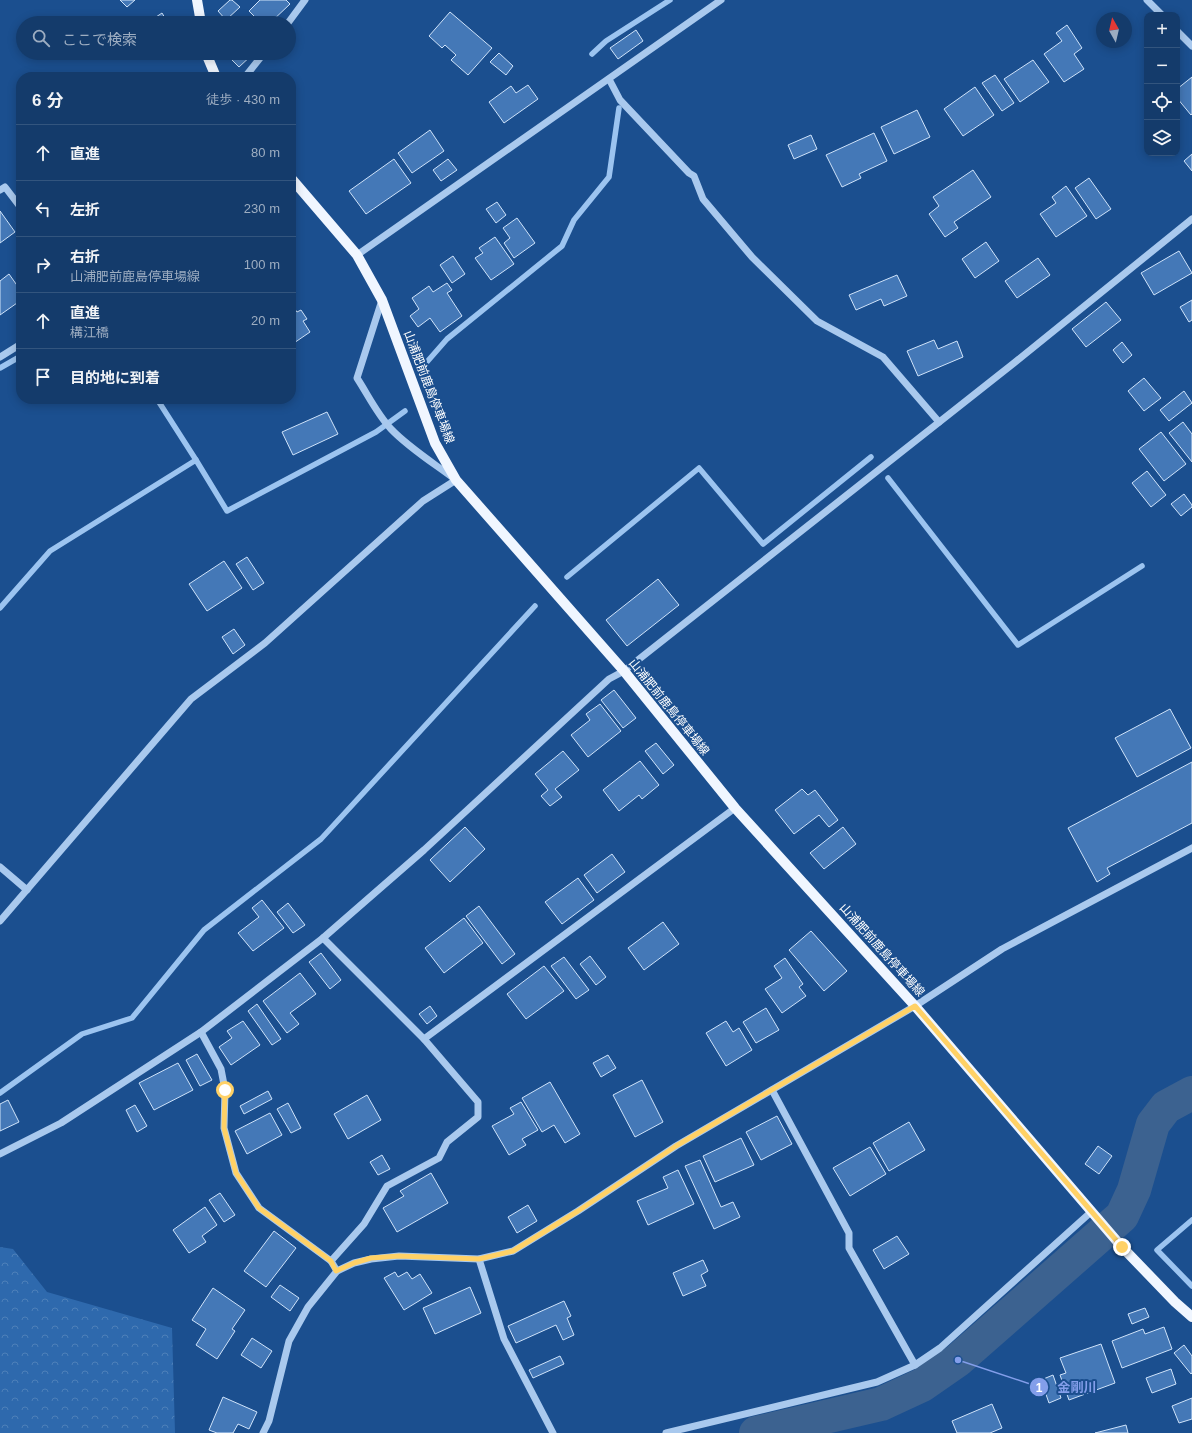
<!DOCTYPE html>
<html lang="ja">
<head>
<meta charset="utf-8">
<style>
	:root { --surface:#143b6b; --page:#1d4271; --text:#f1f3f6; --muted:#9dadc1; --line:#33557e }
	body { margin:0; font-family:Arial,"Noto Sans JP",sans-serif; background:var(--page); color:var(--text) }
	.controls { position:absolute; right:12px; top:12px; display:grid; overflow:hidden; border-radius:8px; box-shadow:0 2px 10px #0003 }
	.controls button { width:36px; height:36px; display:grid; place-items:center; padding:0; border:0; border-bottom:1px solid var(--line); background:var(--surface); color:var(--text); font:20px sans-serif }
	.compass { position:absolute; left:1096px; top:12px; width:36px; height:36px; border-radius:50%; background:var(--surface); box-shadow:0 2px 10px #0003; rotate:352deg }
	.stop { position:absolute; width:12px; height:12px; margin:-9px; border:3px solid #ffd166; border-radius:50%; background:#fff }
	.stop.end { background:#ffd166; border-color:#fff; box-shadow:0 1px 4px #0008 }
	.list { margin:0; padding:0; list-style:none }
	h2 { display:flex; justify-content:space-between; align-items:center; height:52px; margin:0; padding:0 16px; font-size:17px }
	h2 small { font-size:13px; font-weight:400; color:var(--muted) }
	.list li { display:grid; grid-template-columns:26px 1fr auto; gap:12px; align-items:center; box-sizing:border-box; height:56px; padding:0 16px; border-top:1px solid var(--line) }
	.list b { display:block; font-size:15px; white-space:nowrap }
	.list p { margin:0; font-size:13px; white-space:nowrap; color:var(--muted) }
	.list em { font-size:13px; font-style:normal; color:var(--muted) }
	.icon { flex:none; width:22px; height:22px; fill:none; stroke:currentColor; stroke-width:2; stroke-linecap:round; stroke-linejoin:round }
	.map { position:relative; flex:none; width:1192px; height:1433px; overflow:hidden }
	.search { position:absolute; background:var(--surface); box-shadow:0 2px 10px #0003; left:16px; top:16px; width:280px; height:44px; display:flex; align-items:center; gap:10px; box-sizing:border-box; padding:0 14px; border-radius:22px; color:var(--muted); font-size:15px }
	.panel { position:absolute; background:var(--surface); box-shadow:0 2px 10px #0003; left:16px; top:72px; width:280px; height:332px; border-radius:16px }
	.map>svg:first-child { display:block }
</style>
</head>
<body>
<div class="map">
<svg width="1192" height="1433" viewBox="0 0 1192 1433">
	<defs>
		<pattern id="forest-crowns" width="20" height="18" patternUnits="userSpaceOnUse"><rect width="20" height="18" fill="#2e69ad"/><path d="M2 6a3 3 0 1 1 6 0M12 15a3 3 0 1 1 6 0" fill="none" stroke="#4d80b9"/></pattern>
	</defs>
	<rect width="100%" height="100%" fill="#1b4f8f"/>
	<path fill="url(#forest-crowns)" d="M0,1247L13,1249L47,1292L172,1328L175,1433H0Z"/>
	<g fill="none" stroke-linecap="round" stroke-linejoin="round">
		<g stroke="#9cc4f0" stroke-width="5.5">
			<path d="M592,54L606,41L670,0"/>
			<path d="M426,363L447,339L562,246L574,220L609,177L619,108"/>
			<path d="M0,368L21,356"/>
			<path d="M157,399L196,460"/>
			<path d="M888,478L1018,645L1142,566"/>
			<path d="M567,577L699,468L763,544L871,457"/>
			<path d="M0,608L50,551L196,460L227,511L376,432L405,411"/>
			<path d="M0,1093L82,1034L132,1018L204,930L321,839L535,606"/>
			<path d="M1192,1220L1157,1250L1192,1286"/>
		</g>
		<path stroke="#3c6290" stroke-width="34" d="M756,1433L881,1404L922,1385L958,1360L1122,1216L1134,1190L1153,1124L1166,1107L1192,1093"/>
	</g>
	<g fill="#4478b7" stroke="#cfe3fa">
		<path d="M120,0H135L127,7Z"/>
		<path d="M230,0H232L240,7L226,20L218,11Z"/>
		<path d="M260,0H286L290,4L270,23H261L249,11Z"/>
		<path d="M450,12L492,48L468,75L451,60L456,55L445,45L442,48L429,36Z"/>
		<path d="M162,13L168,23H147Z"/>
		<path d="M235,18L239,23H230Z"/>
		<path d="M1067,25L1082,48L1074,54L1084,69L1064,82L1044,54L1062,41L1056,33Z"/>
		<path d="M636,30L643,41L618,59L610,48Z"/>
		<path d="M239,53H252L253,54L239,67L232,60Z"/>
		<path d="M499,53L513,66L506,75L490,62Z"/>
		<path d="M1033,60L1049,82L1020,102L1004,79Z"/>
		<path d="M995,75L1014,103L1002,111L982,83Z"/>
		<path d="M1192,77V114L1191,115L1177,98V89Z"/>
		<path d="M528,85L538,99L504,123L489,102L511,86L516,93Z"/>
		<path d="M975,87L994,115L963,136L944,109Z"/>
		<path d="M917,110L930,137L894,154L881,127Z"/>
		<path d="M430,130L444,151L412,173L398,153Z"/>
		<path d="M874,133L887,161L859,174L861,178L842,187L826,155Z"/>
		<path d="M811,135L817,149L794,159L788,145Z"/>
		<path d="M1192,154V171L1184,161Z"/>
		<path d="M394,159L411,183L366,214L349,191Z"/>
		<path d="M448,159L457,170L441,181L433,170Z"/>
		<path d="M973,170L991,197L954,222L958,228L945,237L929,214L939,206L933,197Z"/>
		<path d="M1089,178L1111,209L1096,219L1075,188Z"/>
		<path d="M1066,186L1087,216L1056,237L1040,214L1056,203L1052,197Z"/>
		<path d="M497,202L506,215L496,223L486,209Z"/>
		<path d="M0,211L15,232L0,243Z"/>
		<path d="M517,218L535,243L514,258L504,243L510,238L503,228Z"/>
		<path d="M495,237L514,264L491,280L475,258L483,253L479,248Z"/>
		<path d="M986,242L999,261L975,278L962,259Z"/>
		<path d="M1179,251L1192,273L1154,295L1141,273Z"/>
		<path d="M453,256L465,274L452,283L440,265Z"/>
		<path d="M1038,258L1050,275L1017,298L1005,281Z"/>
		<path d="M9,274L21,291V309L17,303L0,315V281Z"/>
		<path d="M897,275L907,296L884,306L881,299L856,310L849,295Z"/>
		<path d="M447,283L452,290L447,293L462,316L440,332L430,318L418,327L410,316L419,309L412,298L429,286L433,292Z"/>
		<path d="M1192,300V320L1189,322L1180,307Z"/>
		<path d="M1106,302L1121,320L1086,347L1072,329Z"/>
		<path d="M291,304L297,312L301,310L307,319L303,321L310,332L291,345Z"/>
		<path d="M934,340L938,349L957,341L963,357L918,376L907,351Z"/>
		<path d="M1122,342L1132,355L1123,363L1113,350Z"/>
		<path d="M1144,378L1161,398L1144,411L1128,391Z"/>
		<path d="M1184,391L1192,403L1169,421L1160,410Z"/>
		<path d="M327,412L338,434L293,455L282,432Z"/>
		<path d="M1183,422L1192,434V462L1169,433Z"/>
		<path d="M1161,432L1186,464L1164,481L1139,449Z"/>
		<path d="M1147,471L1166,495L1151,507L1132,483Z"/>
		<path d="M1184,494L1192,505V507L1181,516L1171,504Z"/>
		<path d="M247,557L264,583L253,590L236,564Z"/>
		<path d="M224,561L242,588L207,611L189,584Z"/>
		<path d="M658,579L679,605L627,646L606,620Z"/>
		<path d="M234,629L245,645L233,654L222,637Z"/>
		<path d="M614,690L636,718L623,728L601,700Z"/>
		<path d="M600,704L621,731L588,757L571,735L590,720L586,714Z"/>
		<path d="M1170,709L1191,748L1137,777L1115,738Z"/>
		<path d="M656,743L674,765L663,774L645,751Z"/>
		<path d="M563,751L579,770L555,789L562,797L550,806L541,796L548,790L535,774Z"/>
		<path d="M640,761L659,785L642,799L639,795L619,811L603,790Z"/>
		<path d="M1192,762V823L1107,868L1110,874L1097,882L1068,828Z"/>
		<path d="M802,789L808,795L815,790L838,820L829,827L819,815L794,834L775,810Z"/>
		<path d="M465,827L485,849L450,882L430,860Z"/>
		<path d="M843,827L856,844L824,869L810,853Z"/>
		<path d="M612,854L625,872L597,893L584,875Z"/>
		<path d="M578,878L594,900L562,924L545,902Z"/>
		<path d="M262,900L284,928L253,951L238,933L259,917L252,908Z"/>
		<path d="M288,903L305,925L293,933L277,912Z"/>
		<path d="M479,906L515,954L502,964L466,916Z"/>
		<path d="M464,918L483,943L444,973L425,948Z"/>
		<path d="M663,922L679,944L644,970L628,948Z"/>
		<path d="M811,931L847,971L824,991L789,950Z"/>
		<path d="M321,953L341,980L330,989L309,962Z"/>
		<path d="M590,956L606,977L596,985L580,964Z"/>
		<path d="M564,957L589,990L576,999L551,966Z"/>
		<path d="M785,958L803,984L799,987L806,996L782,1013L765,989L782,978L774,966Z"/>
		<path d="M544,966L564,991L526,1019L507,994Z"/>
		<path d="M300,973L316,994L290,1013L299,1024L287,1033L263,1001Z"/>
		<path d="M257,1004L281,1039L272,1045L248,1011Z"/>
		<path d="M430,1006L437,1016L427,1024L419,1014Z"/>
		<path d="M766,1008L779,1030L756,1043L743,1022Z"/>
		<path d="M243,1021L260,1045L231,1065L219,1047L232,1038L227,1031Z"/>
		<path d="M726,1021L733,1032L739,1028L752,1050L726,1066L706,1033Z"/>
		<path d="M197,1054L212,1080L200,1086L186,1060Z"/>
		<path d="M608,1055L616,1068L601,1077L593,1063Z"/>
		<path d="M178,1063L193,1090L154,1110L139,1083Z"/>
		<path d="M642,1080L663,1122L635,1137L613,1095Z"/>
		<path d="M550,1082L580,1134L565,1143L554,1125L542,1132L522,1098Z"/>
		<path d="M268,1091L272,1099L244,1114L240,1106Z"/>
		<path d="M367,1095L381,1120L348,1139L334,1114Z"/>
		<path d="M8,1100L19,1122L0,1131V1104Z"/>
		<path d="M521,1102L538,1130L522,1139L526,1145L509,1155L492,1126L514,1114L510,1108Z"/>
		<path d="M288,1103L301,1128L291,1133L277,1109Z"/>
		<path d="M135,1105L147,1126L137,1132L126,1110Z"/>
		<path d="M270,1113L282,1135L247,1154L235,1131Z"/>
		<path d="M777,1116L792,1144L761,1160L746,1132Z"/>
		<path d="M909,1122L925,1150L889,1171L873,1143Z"/>
		<path d="M741,1138L754,1165L715,1182L703,1156Z"/>
		<path d="M1098,1146L1112,1156L1099,1174L1085,1164Z"/>
		<path d="M870,1147L886,1174L850,1196L833,1168Z"/>
		<path d="M382,1155L390,1169L378,1175L370,1162Z"/>
		<path d="M700,1160L721,1207L733,1202L740,1217L714,1229L685,1166Z"/>
		<path d="M678,1170L694,1204L648,1225L637,1201L668,1188L663,1177Z"/>
		<path d="M431,1173L448,1203L397,1232L383,1208L404,1196L400,1191Z"/>
		<path d="M220,1193L235,1215L224,1222L209,1200Z"/>
		<path d="M528,1205L537,1221L517,1233L508,1217Z"/>
		<path d="M205,1207L217,1225L202,1236L206,1242L189,1253L173,1230Z"/>
		<path d="M274,1231L296,1248L266,1287L244,1271Z"/>
		<path d="M897,1236L909,1254L884,1269L873,1250Z"/>
		<path d="M703,1260L708,1271L701,1275L706,1286L683,1296L673,1273Z"/>
		<path d="M395,1272L398,1277L407,1272L412,1279L420,1274L432,1293L404,1310L384,1278Z"/>
		<path d="M280,1285L299,1298L290,1311L271,1297Z"/>
		<path d="M470,1287L481,1313L435,1334L423,1308Z"/>
		<path d="M213,1288L245,1310L232,1329L235,1331L217,1359L196,1345L206,1329L192,1320Z"/>
		<path d="M564,1301L571,1316L567,1318L574,1335L563,1340L556,1325L516,1343L508,1326Z"/>
		<path d="M1145,1308L1149,1317L1132,1324L1128,1314Z"/>
		<path d="M1164,1327L1172,1349L1122,1368L1112,1341L1143,1329L1145,1334Z"/>
		<path d="M252,1338L272,1351L261,1368L241,1355Z"/>
		<path d="M1101,1344L1115,1383L1069,1400L1060,1375L1066,1373L1060,1358Z"/>
		<path d="M1184,1345L1192,1356V1373L1191,1374L1174,1353Z"/>
		<path d="M560,1356L564,1364L533,1378L529,1370Z"/>
		<path d="M1171,1369L1176,1384L1152,1393L1146,1378Z"/>
		<path d="M1053,1375L1061,1398L1049,1403L1041,1380Z"/>
		<path d="M223,1397L257,1412L249,1429L238,1424L233,1433H217L209,1430Z"/>
		<path d="M1192,1398V1419L1179,1423L1172,1406Z"/>
		<path d="M992,1404L1002,1428L990,1433H957L952,1421Z"/>
		<path d="M1126,1425L1128,1433H1095Z"/>
	</g>
	<g fill="none" stroke-linecap="round" stroke-linejoin="round">
		<g stroke="#a9c9ee" stroke-width="7">
			<path d="M1147,0L1162,15"/>
			<path d="M288,23L305,0"/>
			<path d="M1177,31L1192,46"/>
			<path d="M245,77L264,53"/>
			<path d="M609,79L620,100L689,173L694,176L703,199L752,257L817,321L883,357L939,422"/>
			<path d="M0,190L5,187L21,208"/>
			<path d="M357,255L721,0"/>
			<path d="M0,357L21,344"/>
			<path d="M0,867L27,890"/>
			<path d="M0,921L191,699L265,643L423,501L456,480C435,464 409,448 391,429C377,414 368,395 357,378L382,300"/>
			<path d="M323,938L424,1039L478,1102V1117L447,1142L439,1158L387,1186L364,1224L331,1261L337,1271"/>
			<path d="M201,1032L221,1069L225,1090L224,1128L236,1173L259,1208L331,1261"/>
			<path d="M424,1039L735,808"/>
			<path d="M772,1090L849,1233V1248L915,1365"/>
			<path d="M0,1154L61,1123L201,1032L323,938L424,850L609,679L624,671L1014,363L1192,219"/>
			<path d="M479,1259L504,1339L553,1433"/>
			<path d="M263,1433L269,1421L289,1341L308,1307L337,1271L354,1263L371,1259L399,1256L479,1259L513,1251L578,1211L676,1146L915,1006L1002,949L1192,848"/>
			<path d="M666,1433L877,1382L915,1365L940,1348L1091,1212"/>
		</g>
		<g stroke="#f0f6ff" stroke-width="10">
			<path d="M197,0L201,23"/>
			<path d="M207,53L208,58L216,77"/>
			<path d="M291,178L357,255L382,300L435,443L456,480L624,671L735,808L915,1006L1122,1247L1175,1302L1192,1317"/>
		</g>
	</g>
	<g fill="none" stroke-linecap="round" stroke-linejoin="round">
		<path stroke="#ffd166" stroke-width="5" d="M225,1090L224,1128L236,1173L259,1208L331,1261L336,1271L354,1263L371,1258L399,1256L479,1259L513,1251L578,1211L676,1146L915,1006L1122,1247"/>
	</g>
	<g text-anchor="middle" dominant-baseline="central" stroke-width="4" stroke-linejoin="round" paint-order="stroke">
		<g font-size="12" fill="#fff" stroke="#1b4f8f">
			<text transform="translate(429 387) rotate(69)">山浦肥前鹿島停車場線</text>
			<text transform="translate(669 707) rotate(51)">山浦肥前鹿島停車場線</text>
			<text transform="translate(882 950) rotate(48)">山浦肥前鹿島停車場線</text>
		</g>
	</g>
	<path fill="none" stroke="#839eea" stroke-width="1.5" d="M958 1360L1039 1387"/>
	<g fill="#839eea" stroke="#1b4f8f" stroke-width="1.5">
		<circle cx="958" cy="1360" r="4"/>
		<circle cx="1039" cy="1387" r="10"/>
	</g>
	<g font-size="12" text-anchor="middle" font-weight="bold" fill="#fff">
		<text x="1039" y="1392">1</text>
	</g>
	<g font-size="13" text-anchor="middle" font-weight="bold" fill="#839eea" stroke="#1b4f8f" stroke-width="4" stroke-linejoin="round" paint-order="stroke">
		<text x="1077" y="1392">金剛川</text>
	</g>
</svg>
<div class="controls">
<button>+</button>
<button>−</button>
<button><svg class="icon" aria-label="locate" viewBox="0 0 24 24"><circle cx="12" cy="12" r="6"/><path d="M12 2v4M12 18v4M2 12h4M18 12h4"/></svg></button>
<button><svg class="icon" aria-label="layers" viewBox="0 0 24 24"><path d="M12 4l9 5-9 5-9-5zM3 14l9 5 9-5"/></svg></button>
</div>
<svg class="compass" viewBox="-18 -18 36 36"><path d="M0-13l5 13h-10z" fill="#e53935"/><path d="M0 13l5-13h-10z" fill="#9dadc1"/></svg>
<div class="stop" style="left:225px;top:1090px"></div>
<div class="stop end" style="left:1122px;top:1247px"></div>
<div class="search"><svg class="icon" aria-label="search" viewBox="0 0 24 24"><circle cx="10" cy="10" r="6"/><path d="M15 15l6 6"/></svg>ここで検索</div>
<section class="panel">
<h2>6 分<small>徒歩 · 430 m</small></h2>
<ul class="list">
<li><svg class="icon" aria-label="ahead" viewBox="0 0 24 24"><path d="M12 20V5M6 11l6-6 6 6"/></svg><div><b>直進</b></div><em>80 m</em></li>
<li><svg class="icon" aria-label="left" viewBox="0 0 24 24"><path d="M17 20v-9H6M10 6l-5 5 5 5"/></svg><div><b>左折</b></div><em>230 m</em></li>
<li><svg class="icon" aria-label="right" viewBox="0 0 24 24"><path d="M7 20v-9h11M14 6l5 5-5 5"/></svg><div><b>右折</b><p>山浦肥前鹿島停車場線</p></div><em>100 m</em></li>
<li><svg class="icon" aria-label="ahead" viewBox="0 0 24 24"><path d="M12 20V5M6 11l6-6 6 6"/></svg><div><b>直進</b><p>構江橋</p></div><em>20 m</em></li>
<li><svg class="icon" aria-label="arrive" viewBox="0 0 24 24"><path d="M6 21V4h12l-3 4 3 4H6"/></svg><div><b>目的地に到着</b></div></li>
</ul>
</section>
</div>
</body>
</html>
